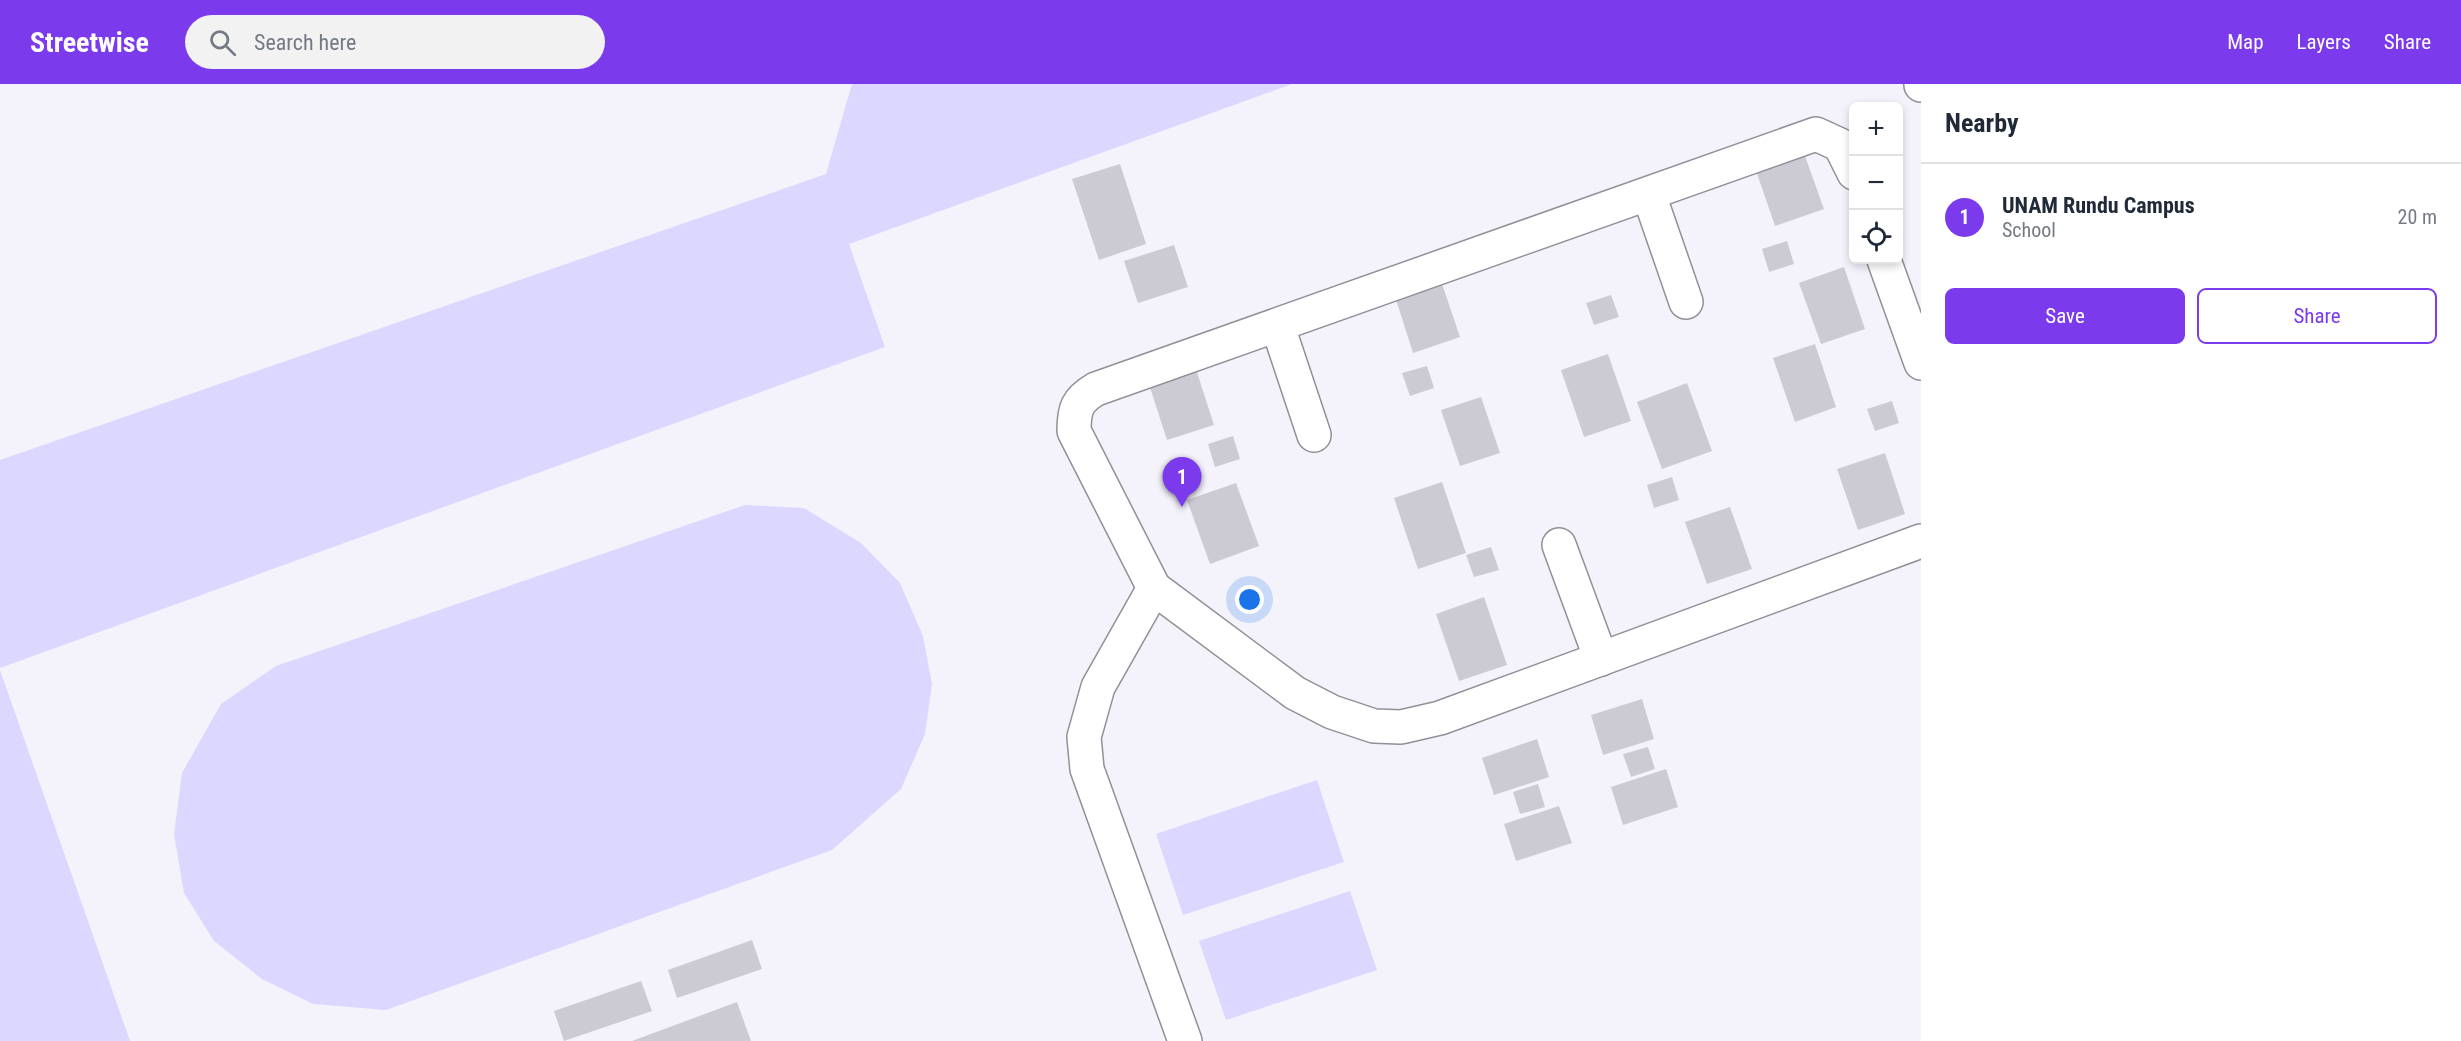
<!DOCTYPE html>
<html lang="en">
<head>
<meta charset="utf-8">
<style>
	:root { --surface:#fff; --page:#f2f2f3; --text:#1f2937; --muted:#747a83; --line:#e0e1e3; --accent:#7c3aed }
	body { margin:0; font-family:"Roboto Condensed",sans-serif; background:var(--page); color:var(--text) }
	.controls { position:absolute; right:18px; top:18px; display:grid; overflow:hidden; border-radius:9px; box-shadow:0 3px 9px #0003 }
	.controls button { width:54px; height:54px; display:grid; place-items:center; padding:0; border:0; border-bottom:2px solid var(--line); background:var(--surface); color:var(--text); font:30px sans-serif }
	.you { position:absolute; left:1250px; top:516px; width:21px; height:21px; margin:-15px; border:4px solid #fff; border-radius:50%; background:#1a73e8; box-shadow:0 0 0 9px #1a73e833 }
	.badge { display:grid; place-items:center; width:39px; height:39px; border-radius:50%; background:var(--accent); color:#fff; font-size:20px; font-weight:700 }
	.pin { position:absolute; translate:-50% -50px; filter:drop-shadow(0 2px 3px #0008) }
	.pin::after { content:''; position:absolute; top:32px; width:21px; height:18px; background:inherit; clip-path:polygon(0 0,100% 0,50% 100%) }
	.list { margin:0; padding:0; list-style:none }
	h2 { display:flex; justify-content:space-between; align-items:center; height:78px; margin:0; padding:0 24px; font-size:26px }
	h2 small { font-size:20px; font-weight:400; color:var(--muted) }
	.list li { display:grid; grid-template-columns:39px 1fr auto; gap:18px; align-items:center; box-sizing:border-box; height:108px; padding:0 24px; border-top:2px solid var(--line) }
	.list b { display:block; font-size:22px; white-space:nowrap }
	.list p { margin:0; font-size:20px; white-space:nowrap; color:var(--muted) }
	.list em { font-size:20px; font-style:normal; color:var(--muted) }
	.actions { display:flex; gap:12px; padding:18px 24px }
	.actions a { flex:1; padding:14px 0; border:2px solid var(--accent); border-radius:9px; text-align:center; font-size:21px; color:var(--accent) }
	.actions .main { background:var(--accent); color:#fff }
	.icon { flex:none; width:33px; height:33px; fill:none; stroke:currentColor; stroke-width:2; stroke-linecap:round; stroke-linejoin:round }
	.map { position:relative; flex:none; width:1921px; height:957px; overflow:hidden }
	header { display:flex; align-items:center; gap:36px; box-sizing:border-box; height:84px; padding:0 30px; background:var(--accent); color:#fff }
	header strong { font-size:28px }
	nav { display:flex; gap:33px; margin-inline-start:auto; font-size:21px }
	.search { width:420px; height:54px; background:var(--page); display:flex; align-items:center; gap:15px; box-sizing:border-box; padding:0 21px; border-radius:33px; color:var(--muted); font-size:22px }
	main { display:flex }
	aside { flex:1; background:var(--surface) }
	.map>svg:first-child { display:block }
</style>
</head>
<body>
<header>
<strong>Streetwise</strong>
<div class="search"><svg class="icon" aria-label="search" viewBox="0 0 24 24"><circle cx="10" cy="10" r="6"/><path d="M15 15l6 6"/></svg>Search here</div>
<nav><a>Map</a><a>Layers</a><a>Share</a></nav>
</header>
<main>
<div class="map">
<svg width="1921" height="957" viewBox="0 0 1921 957">
	<rect width="100%" height="100%" fill="#f4f3fc"/>
	<g fill="#dbd7ff">
		<path d="M852,0H1292L849,160L885,263L0,584V376L826,90Z"/>
		<path d="M745,421L804,424L861,459L900,499L923,552L932,600L925,650L901,705L832,766L386,926L313,920L262,895L214,857L184,809L174,750L182,689L221,620L276,582Z"/>
		<path d="M0,586L130,957H0Z"/>
		<path d="M1317,696L1344,778L1183,831L1156,750Z"/>
		<path d="M1350,807L1377,886L1226,936L1199,857Z"/>
	</g>
	<g fill="#cccbd4">
		<path d="M1800,58L1824,125L1775,142L1752,75Z"/>
		<path d="M1120,80L1146,160L1099,176L1072,95Z"/>
		<path d="M1787,157L1794,180L1769,188L1762,165Z"/>
		<path d="M1174,161L1188,203L1138,219L1124,177Z"/>
		<path d="M1844,183L1865,245L1821,260L1799,199Z"/>
		<path d="M1439,191L1460,253L1413,269L1393,206Z"/>
		<path d="M1611,211L1619,233L1594,241L1586,219Z"/>
		<path d="M1815,260L1836,323L1795,338L1773,274Z"/>
		<path d="M1608,270L1631,337L1584,353L1561,286Z"/>
		<path d="M1194,279L1214,341L1167,356L1147,294Z"/>
		<path d="M1427,282L1434,304L1410,312L1402,289Z"/>
		<path d="M1687,299L1712,367L1662,385L1637,318Z"/>
		<path d="M1481,313L1500,369L1460,382L1441,326Z"/>
		<path d="M1892,317L1899,339L1875,347L1867,325Z"/>
		<path d="M1233,352L1240,375L1215,383L1208,360Z"/>
		<path d="M1885,369L1905,430L1858,446L1837,385Z"/>
		<path d="M1672,393L1679,416L1654,424L1647,401Z"/>
		<path d="M1442,398L1466,469L1418,485L1394,414Z"/>
		<path d="M1236,399L1259,462L1210,480L1187,416Z"/>
		<path d="M1730,423L1752,485L1707,500L1685,438Z"/>
		<path d="M1491,463L1499,486L1474,493L1466,471Z"/>
		<path d="M1484,513L1507,581L1459,597L1436,530Z"/>
		<path d="M1642,615L1654,655L1603,671L1591,631Z"/>
		<path d="M1537,655L1549,693L1494,711L1482,674Z"/>
		<path d="M1648,663L1655,685L1631,693L1623,670Z"/>
		<path d="M1666,685L1678,723L1623,741L1611,703Z"/>
		<path d="M1538,700L1545,723L1520,730L1513,708Z"/>
		<path d="M1559,722L1572,759L1516,777L1504,740Z"/>
		<path d="M752,856L762,885L677,914L668,886Z"/>
		<path d="M641,897L652,927L564,957L554,927Z"/>
		<path d="M737,918L751,957H632Z"/>
	</g>
	<g fill="none" stroke-linecap="round" stroke-linejoin="round">
		<defs>
			<g id="minor">
				<path d="M1921,0V1"/>
				<path d="M1854,89L1840,61L1816,50L1096,305C1077,316 1074,325 1074,347L1154,504L1295,609L1332,628L1374,642L1401,643L1440,634L1921,457"/>
				<path d="M1649,111L1686,218"/>
				<path d="M1884,176L1921,279"/>
				<path d="M1278,243L1314,351"/>
				<path d="M1559,461L1601,575"/>
				<path d="M1154,504L1098,603L1084,653L1087,685L1185,957"/>
			</g>
		</defs>
		<use href="#minor" stroke="#919098" stroke-width="36"/>
		<use href="#minor" stroke="#fff" stroke-width="33"/>
	</g>
</svg>
<div class="controls">
<button>+</button>
<button>−</button>
<button><svg class="icon" aria-label="locate" viewBox="0 0 24 24"><circle cx="12" cy="12" r="6"/><path d="M12 2v4M12 18v4M2 12h4M18 12h4"/></svg></button>
</div>
<div class="you"></div>
<div class="pin badge" style="left:1182px;top:423px">1</div>
</div>
<aside>
<h2>Nearby<small></small></h2>
<ul class="list">
<li><span class="badge">1</span><div><b>UNAM Rundu Campus</b><p>School</p></div><em>20 m</em></li>
</ul>
<div class="actions"><a class="main">Save</a><a>Share</a></div>
</aside>
</main>
</body>
</html>
